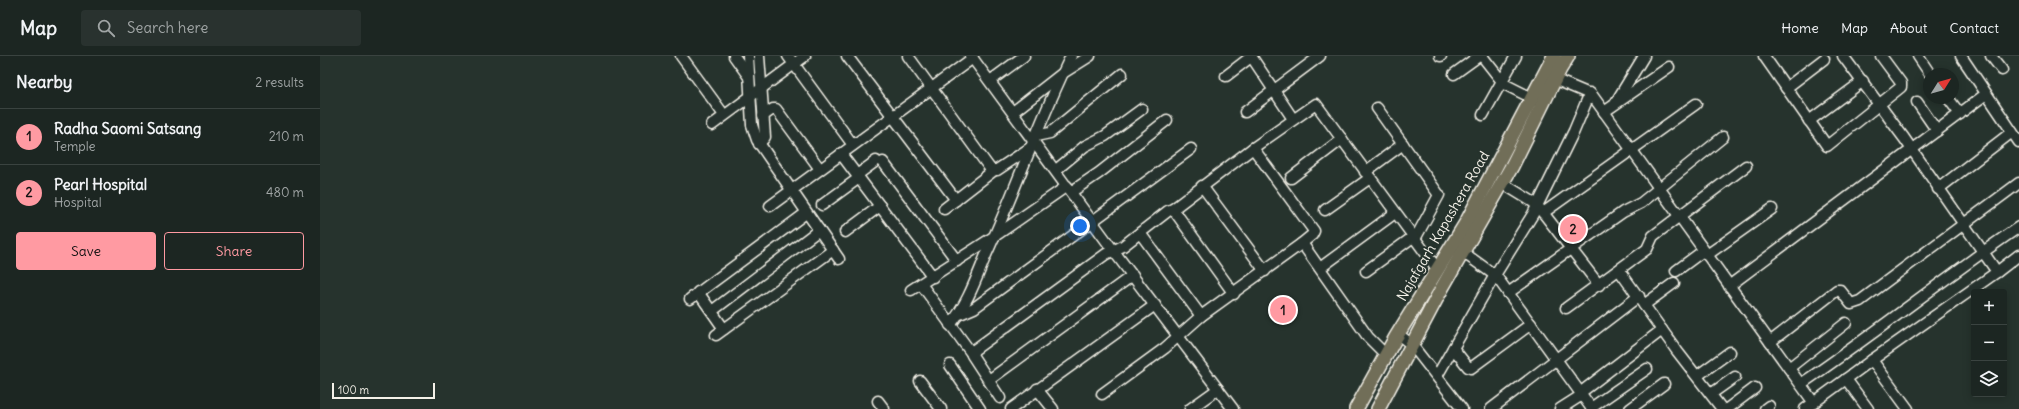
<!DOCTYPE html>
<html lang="en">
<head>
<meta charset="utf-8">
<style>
	:root { --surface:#1c2622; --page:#29322f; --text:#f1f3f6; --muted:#a0a5a5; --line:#3a4340; --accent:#ff9aa2 }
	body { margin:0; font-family:Delius,sans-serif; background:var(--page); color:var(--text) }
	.controls { position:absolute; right:12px; bottom:12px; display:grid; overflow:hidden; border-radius:4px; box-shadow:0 2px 10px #0003 }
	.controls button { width:36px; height:36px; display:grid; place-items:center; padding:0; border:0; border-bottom:1px solid var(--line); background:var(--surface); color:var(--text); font:20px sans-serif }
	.compass { position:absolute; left:1603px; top:12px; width:36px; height:36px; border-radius:50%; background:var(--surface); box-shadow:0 2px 10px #0003; rotate:53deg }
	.scale { position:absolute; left:12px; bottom:10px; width:103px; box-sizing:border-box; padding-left:4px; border:2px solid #f4f1e8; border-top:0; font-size:11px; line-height:14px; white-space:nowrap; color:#f4f1e8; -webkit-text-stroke:3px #26332d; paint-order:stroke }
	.you { position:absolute; left:760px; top:170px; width:14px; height:14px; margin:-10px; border:3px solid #fff; border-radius:50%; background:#1a73e8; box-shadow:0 0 0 6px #1a73e833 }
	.badge { display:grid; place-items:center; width:26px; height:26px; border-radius:50%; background:var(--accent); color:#111; font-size:13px; font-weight:700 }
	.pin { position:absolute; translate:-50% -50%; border:2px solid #fff; box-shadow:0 1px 4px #0006 }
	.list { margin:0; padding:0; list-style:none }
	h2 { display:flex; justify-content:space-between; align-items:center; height:52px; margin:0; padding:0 16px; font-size:17px }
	h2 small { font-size:13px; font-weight:400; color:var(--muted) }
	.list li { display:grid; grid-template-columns:26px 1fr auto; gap:12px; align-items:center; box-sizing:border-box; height:56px; padding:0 16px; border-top:1px solid var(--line) }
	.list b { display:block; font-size:15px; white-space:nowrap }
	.list p { margin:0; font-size:13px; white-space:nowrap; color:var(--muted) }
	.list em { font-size:13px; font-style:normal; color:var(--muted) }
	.actions { display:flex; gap:8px; padding:12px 16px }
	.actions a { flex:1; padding:9px 0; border:1px solid var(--accent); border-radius:4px; text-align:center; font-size:14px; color:var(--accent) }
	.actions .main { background:var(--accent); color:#111 }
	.icon { flex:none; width:22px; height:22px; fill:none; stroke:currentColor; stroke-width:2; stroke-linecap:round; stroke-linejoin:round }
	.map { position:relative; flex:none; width:1699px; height:353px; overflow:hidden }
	header { display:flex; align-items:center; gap:24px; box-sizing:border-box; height:56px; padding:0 20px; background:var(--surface); border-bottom:1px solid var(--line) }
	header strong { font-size:19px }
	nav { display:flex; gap:22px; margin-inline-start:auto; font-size:14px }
	.search { width:280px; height:36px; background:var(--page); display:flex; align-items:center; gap:10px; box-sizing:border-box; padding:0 14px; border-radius:4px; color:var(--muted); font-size:15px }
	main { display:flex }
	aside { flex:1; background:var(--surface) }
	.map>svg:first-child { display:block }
</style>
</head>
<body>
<header>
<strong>Map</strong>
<div class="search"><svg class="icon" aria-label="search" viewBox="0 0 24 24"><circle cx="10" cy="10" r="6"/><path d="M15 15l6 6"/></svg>Search here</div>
<nav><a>Home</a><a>Map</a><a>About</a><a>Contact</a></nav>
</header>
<main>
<aside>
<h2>Nearby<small>2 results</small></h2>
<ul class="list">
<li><span class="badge">1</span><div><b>Radha Saomi Satsang</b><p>Temple</p></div><em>210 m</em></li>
<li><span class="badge">2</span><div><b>Pearl Hospital</b><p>Hospital</p></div><em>480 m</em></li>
</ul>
<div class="actions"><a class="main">Save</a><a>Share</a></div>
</aside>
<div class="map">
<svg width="1699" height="353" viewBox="0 0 1699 353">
	<rect width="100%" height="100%" fill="#26332d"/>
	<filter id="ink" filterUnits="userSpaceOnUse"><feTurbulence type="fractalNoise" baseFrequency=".025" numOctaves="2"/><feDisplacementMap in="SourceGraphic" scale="8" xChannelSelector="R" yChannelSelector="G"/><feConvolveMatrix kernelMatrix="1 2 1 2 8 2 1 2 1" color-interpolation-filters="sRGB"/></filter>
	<g filter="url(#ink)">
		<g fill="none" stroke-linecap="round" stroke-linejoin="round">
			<defs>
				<g id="minor">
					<path d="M361,0L404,59"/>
					<path d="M414,0L429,21"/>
					<path d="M428,0L432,69L437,84L519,203"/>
					<path d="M468,0L533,89"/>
					<path d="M527,0L636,144"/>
					<path d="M588,0L671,114H677L710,92"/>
					<path d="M651,0L793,194L913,353"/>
					<path d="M931,0L973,63"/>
					<path d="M1120,0H1121"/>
					<path d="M1162,0L1184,28L1218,45"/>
					<path d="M1444,0L1507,90L1581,31V27L1561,0"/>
					<path d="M1598,0L1610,18"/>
					<path d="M1641,0L1699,86"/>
					<path d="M1671,0L1682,14"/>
					<path d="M1134,18L1159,0"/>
					<path d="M906,20L932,0"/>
					<path d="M1234,23L1272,39L1494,347"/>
					<path d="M670,25L704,0"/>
					<path d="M1466,32L1504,3"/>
					<path d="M1628,42L1640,58"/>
					<path d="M1296,46L1324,0"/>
					<path d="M1597,46L1617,75"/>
					<path d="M1057,52L1119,139L1095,183"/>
					<path d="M693,56L743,17L770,0"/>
					<path d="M925,56L1000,0"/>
					<path d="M1284,56L1349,11"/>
					<path d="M1163,59L1196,0"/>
					<path d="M443,60L453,53H456L500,113"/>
					<path d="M1489,65L1543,25"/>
					<path d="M392,69L485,0"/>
					<path d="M716,80L730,77L802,18"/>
					<path d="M439,88L445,81L439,0"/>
					<path d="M933,92L994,175L992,179L981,188"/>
					<path d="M521,98L613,221"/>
					<path d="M563,106L637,205"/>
					<path d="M736,114L765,90L785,80L822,53"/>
					<path d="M1045,116L1083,88"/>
					<path d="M537,119L556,105"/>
					<path d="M971,122L1022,83"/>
					<path d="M1182,127L1213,146L1221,154L1279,229"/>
					<path d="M882,130L945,215"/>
					<path d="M1618,133L1692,76"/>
					<path d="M751,136L779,117L847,64"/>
					<path d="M502,149L539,122"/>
					<path d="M450,150L653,2"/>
					<path d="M624,153L673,115"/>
					<path d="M853,153L914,238"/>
					<path d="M1005,154L1050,122"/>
					<path d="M1223,157L1376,48"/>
					<path d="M525,176L560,150"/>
					<path d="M820,177L881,260"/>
					<path d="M1137,192L1176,220L1272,353"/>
					<path d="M1387,199L1452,153"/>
					<path d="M1000,212L1075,157"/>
					<path d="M1299,214L1357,295L1402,353"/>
					<path d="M1046,215L1093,181"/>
					<path d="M1356,215L1383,195"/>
					<path d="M1677,216L1699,199"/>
					<path d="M601,228L652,298"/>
					<path d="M1409,230L1666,38"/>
					<path d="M591,234L675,180L747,130"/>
					<path d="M378,236L404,273"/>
					<path d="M1188,237L1303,156L1321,147L1403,81"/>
					<path d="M370,243L486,157"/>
					<path d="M1324,249L1354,227"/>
					<path d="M1246,252L1327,193L1333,180L1426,110"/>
					<path d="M392,255L499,174"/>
					<path d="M640,258L654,252L871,93"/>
					<path d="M630,269C647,249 656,223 666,199C696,133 719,65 751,0"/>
					<path d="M1078,278L1092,289L1142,353"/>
					<path d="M396,279L513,194"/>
					<path d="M1450,286L1517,234H1520L1531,248L1540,245L1699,127"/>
					<path d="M1133,292L1148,311L1151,312L1211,268"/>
					<path d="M1552,304L1588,353"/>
					<path d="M630,309L660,353"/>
					<path d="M1469,312L1526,267"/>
					<path d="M1117,320L1175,219L1213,158L1254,75L1270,37"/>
					<path d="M1377,320L1410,296"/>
					<path d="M1526,323L1548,353"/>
					<path d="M669,324L813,219"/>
					<path d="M600,325L621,353"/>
					<path d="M1481,328C1555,278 1625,221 1699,171"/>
					<path d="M717,333L733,353"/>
					<path d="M1260,337L1342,274"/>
					<path d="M782,338L845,292L881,260L981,188L984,190L1048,281L1066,299"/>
					<path d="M1391,338L1415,321"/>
					<path d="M680,342L652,299L654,294L786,198L803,190L848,155L853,153L933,92L996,48L1118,214"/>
					<path d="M558,345L564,353"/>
					<path d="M1271,352L1327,313"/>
					<path d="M691,353L835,249"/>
					<path d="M870,353L898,333"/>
					<path d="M1171,353L1319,240"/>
					<path d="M1240,353L1262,339"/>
					<path d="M1310,353L1344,328"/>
					<path d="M1407,353L1435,332"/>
					<path d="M1445,353L1449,350"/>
					<path d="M1485,353L1552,304L1677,216L1584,82L1523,0"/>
				</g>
				<g id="major">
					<path d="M1036,353L1076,281L1146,167L1234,0"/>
					<path d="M1058,353L1122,232L1192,110L1240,13L1248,0"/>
				</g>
			</defs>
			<use href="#minor" stroke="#f4f1e8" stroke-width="13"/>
			<use href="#major" stroke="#f4f1e8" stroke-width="16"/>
			<use href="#minor" stroke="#26332d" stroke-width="10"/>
			<use href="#major" stroke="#716e59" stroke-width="13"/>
		</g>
	</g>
	<g text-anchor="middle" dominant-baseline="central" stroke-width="4" stroke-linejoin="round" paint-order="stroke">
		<g font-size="14" fill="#f4f1e8" stroke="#26332d">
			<text transform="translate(1123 170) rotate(-60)">Najafgarh Kapashera Road</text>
		</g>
	</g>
</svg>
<div class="controls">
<button>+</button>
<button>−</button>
<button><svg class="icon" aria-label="layers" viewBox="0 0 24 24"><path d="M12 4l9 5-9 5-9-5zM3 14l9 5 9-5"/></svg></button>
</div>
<svg class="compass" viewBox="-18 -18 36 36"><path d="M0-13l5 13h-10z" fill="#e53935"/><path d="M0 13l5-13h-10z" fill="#a0a5a5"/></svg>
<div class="scale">100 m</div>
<div class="you"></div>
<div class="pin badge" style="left:963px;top:254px">1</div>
<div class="pin badge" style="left:1253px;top:173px">2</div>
</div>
</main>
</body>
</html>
